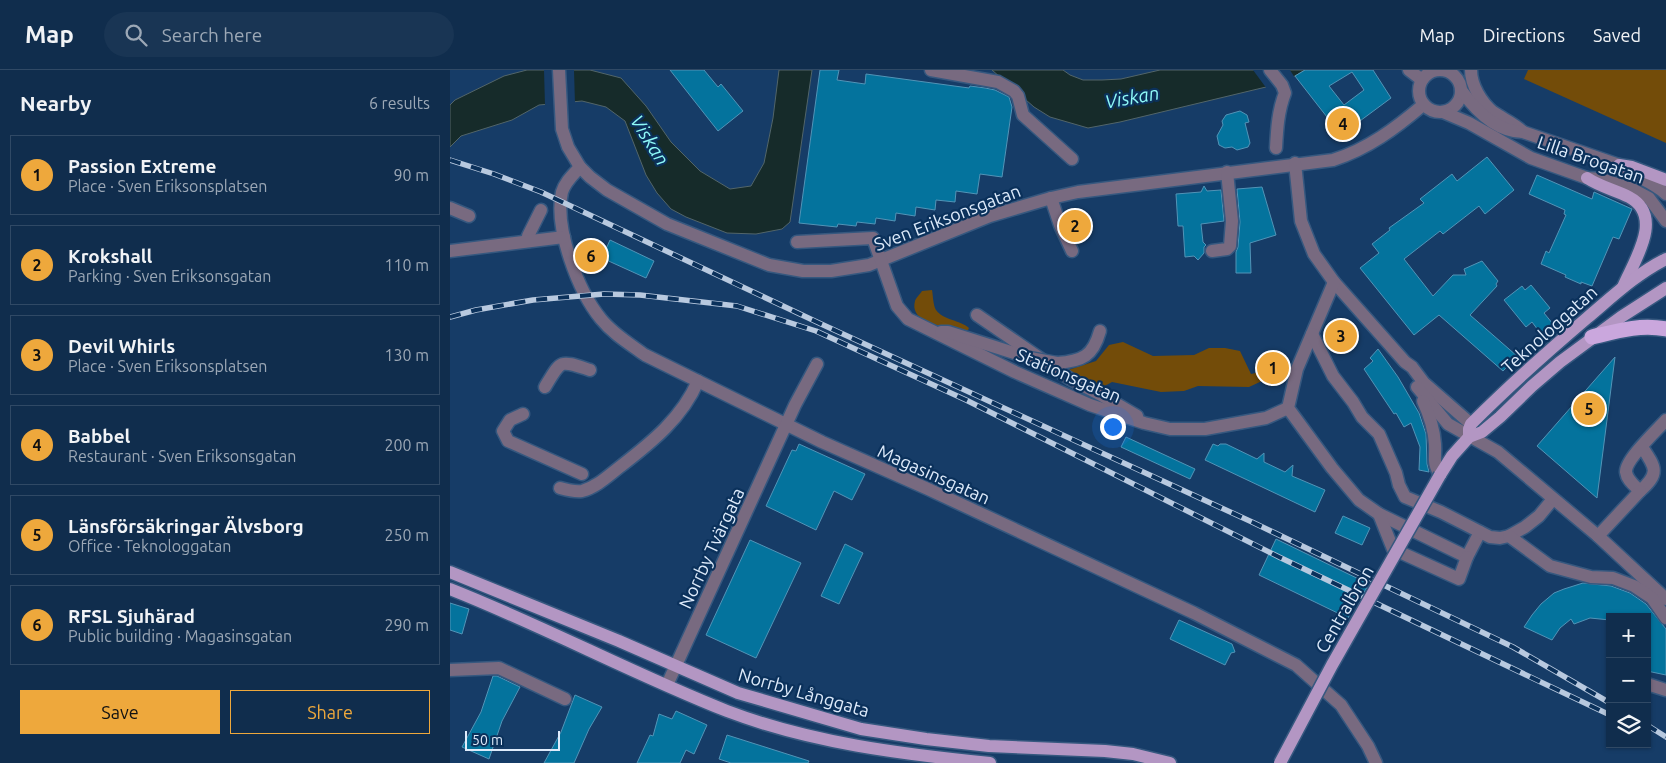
<!DOCTYPE html>
<html lang="en">
<head>
<meta charset="utf-8">
<style>
	:root { --surface:#102d4d; --page:#193554; --text:#f1f3f6; --muted:#9ca8b6; --line:#304965; --accent:#eea83c }
	body { margin:0; font-family:Ubuntu,sans-serif; background:var(--page); color:var(--text) }
	.controls { position:absolute; right:15px; bottom:15px; display:grid; overflow:hidden; border-radius:0px; box-shadow:0 1px 4px #0004 }
	.controls button { width:45px; height:45px; display:grid; place-items:center; padding:0; border:0; border-bottom:1px solid var(--line); background:var(--surface); color:var(--text); font:25px sans-serif }
	.scale { position:absolute; left:15px; bottom:12px; width:95px; box-sizing:border-box; padding-left:5px; border:2px solid #deebfb; border-top:0; font-size:14px; line-height:18px; white-space:nowrap; color:#deebfb; -webkit-text-stroke:4px #0b315b; paint-order:stroke }
	.you { position:absolute; left:662px; top:356px; width:18px; height:18px; margin:-12px; border:4px solid #fff; border-radius:50%; background:#1a73e8; box-shadow:0 0 0 8px #1a73e833 }
	.badge { display:grid; place-items:center; width:32px; height:32px; border-radius:50%; background:var(--accent); color:#111; font-size:16px; font-weight:700 }
	.pin { position:absolute; translate:-50% -50%; border:2px solid #fff; box-shadow:0 1px 5px #0006 }
	.list { margin:0; padding:0; list-style:none }
	h2 { display:flex; justify-content:space-between; align-items:center; height:65px; margin:0; padding:0 20px; font-size:21px }
	h2 small { font-size:16px; font-weight:400; color:var(--muted) }
	.list li { display:grid; grid-template-columns:32px 1fr auto; gap:15px; align-items:center; box-sizing:border-box; height:80px; margin:0 10px 10px; padding:0 10px; border:1px solid var(--line); border-radius:0px }
	.list b { display:block; font-size:19px; white-space:nowrap }
	.list p { margin:0; font-size:16px; white-space:nowrap; color:var(--muted) }
	.list em { font-size:16px; font-style:normal; color:var(--muted) }
	.actions { display:flex; gap:10px; padding:15px 20px }
	.actions a { flex:1; padding:11px 0; border:1px solid var(--accent); border-radius:0px; text-align:center; font-size:18px; color:var(--accent) }
	.actions .main { background:var(--accent); color:#111 }
	.icon { flex:none; width:28px; height:28px; fill:none; stroke:currentColor; stroke-width:2; stroke-linecap:round; stroke-linejoin:round }
	.map { position:relative; flex:none; width:1216px; height:693px; overflow:hidden }
	header { display:flex; align-items:center; gap:30px; box-sizing:border-box; height:70px; padding:0 25px; background:var(--surface); border-bottom:1px solid var(--line) }
	header strong { font-size:24px }
	nav { display:flex; gap:28px; margin-inline-start:auto; font-size:18px }
	.search { width:350px; height:45px; background:var(--page); display:flex; align-items:center; gap:12px; box-sizing:border-box; padding:0 18px; border-radius:28px; color:var(--muted); font-size:19px }
	main { display:flex }
	aside { flex:1; background:var(--surface) }
	.map>svg:first-child { display:block }
</style>
</head>
<body>
<header>
<strong>Map</strong>
<div class="search"><svg class="icon" aria-label="search" viewBox="0 0 24 24"><circle cx="10" cy="10" r="6"/><path d="M15 15l6 6"/></svg>Search here</div>
<nav><a>Map</a><a>Directions</a><a>Saved</a></nav>
</header>
<main>
<aside>
<h2>Nearby<small>6 results</small></h2>
<ul class="list">
<li><span class="badge">1</span><div><b>Passion Extreme</b><p>Place · Sven Eriksonsplatsen</p></div><em>90 m</em></li>
<li><span class="badge">2</span><div><b>Krokshall</b><p>Parking · Sven Eriksonsgatan</p></div><em>110 m</em></li>
<li><span class="badge">3</span><div><b>Devil Whirls</b><p>Place · Sven Eriksonsplatsen</p></div><em>130 m</em></li>
<li><span class="badge">4</span><div><b>Babbel</b><p>Restaurant · Sven Eriksonsgatan</p></div><em>200 m</em></li>
<li><span class="badge">5</span><div><b>Länsförsäkringar Älvsborg</b><p>Office · Teknologgatan</p></div><em>250 m</em></li>
<li><span class="badge">6</span><div><b>RFSL Sjuhärad</b><p>Public building · Magasinsgatan</p></div><em>290 m</em></li>
</ul>
<div class="actions"><a class="main">Save</a><a>Share</a></div>
</aside>
<div class="map">
<svg width="1216" height="693" viewBox="0 0 1216 693">
	<rect width="100%" height="100%" fill="#163c67"/>
	<g fill="#734c09">
		<path d="M1078,0H1216V73L1074,9Z"/>
		<path d="M482,220C483,225 483,235 486,240C493,250 510,250 519,258L518,260C511,262 502,259 494,257C483,254 460,249 465,231C466,228 470,224 472,221Z"/>
		<path d="M673,272L703,286L744,285L759,278H775L790,281L801,304L810,302L812,311L799,317L748,316L734,321L711,322L662,312C643,324 632,311 615,301L646,291L659,275Z"/>
	</g>
	<g fill="#162b2a" stroke="#526569">
		<path d="M77,0H140L171,8L196,36L221,72L250,101L280,119L301,116L314,93L323,48L329,0H362L340,152L332,159L306,164L277,163L236,147L221,139L207,123L196,105L175,51L156,37L132,31L89,35L62,50L11,66L0,77V35L5,30L54,6Z"/>
		<path d="M542,0H613L620,5L633,10H652L671,9L710,0H855L845,6L816,17L670,52L638,58L600,47L584,37Z"/>
	</g>
	<g fill="#163c67">
		<path d="M94,0H124L125,34L95,36Z"/>
		<path d="M803,0H840L845,8L817,19Z"/>
	</g>
	<g fill="#04739d" stroke="#5294b7" fill-rule="evenodd">
		<path d="M220,0H254L268,17L271,14L293,41L268,61Z"/>
		<path d="M370,0H389L387,10L415,14L416,4L519,18L520,16L535,18L545,20L559,27L562,37L552,107L530,104L527,124L506,121L505,132L486,130L485,140L466,137L465,146L446,143L445,151L426,148L425,154L407,152L406,156L388,154L387,157L349,153Z"/>
		<path d="M855,0H923L941,28L891,65L845,6ZM902,2L914,20L894,35L879,16Z"/>
		<path d="M790,41L797,45L799,52L795,53L800,73L798,77L787,80L782,77L775,78L769,75L767,66L773,55L772,51L776,45Z"/>
		<path d="M1037,87L1064,120L1035,144L1029,136L993,164L990,161L954,189L983,226L1003,205H1016L1014,199L1032,191L1048,211L1046,214L1047,216L1020,245L1067,286L1053,301L989,245L964,265L910,198L929,183L922,174L940,160L939,158L974,133L970,129L1002,104L1007,111Z"/>
		<path d="M1087,105L1142,129L1144,122L1182,139L1169,169L1163,167L1142,216L1131,212V214L1115,207L1116,205L1091,194L1096,181L1099,183L1116,145L1114,144L1115,140L1079,124Z"/>
		<path d="M754,116L757,121L771,120L774,151L751,154L753,172L756,175L754,177V183L748,190L744,186L735,187L733,156H728L726,124L751,122Z"/>
		<path d="M812,117L826,165L800,173L801,203H786V182L788,177L790,152L787,119Z"/>
		<path d="M160,170L204,191L196,208L152,188Z"/>
		<path d="M1081,215L1100,238L1094,243L1103,254L1091,264L1082,252L1076,257L1054,230L1072,216L1075,220Z"/>
		<path d="M928,279L948,307L969,343L976,364L977,394L979,402L969,400L970,377L961,353L954,357L946,343L944,344L914,299L923,291L920,288Z"/>
		<path d="M1165,287L1147,428L1087,376Z"/>
		<path d="M676,367L745,399L740,409L671,377Z"/>
		<path d="M349,374L415,404L402,430L384,421L366,460L316,436L342,380L346,381Z"/>
		<path d="M763,374L768,376L770,374H776L807,389L814,383V392L835,402L843,395L842,406L875,420L865,442L755,390Z"/>
		<path d="M893,446L920,458L912,475L885,463Z"/>
		<path d="M826,469L919,514L913,524L911,522L898,548L809,505Z"/>
		<path d="M300,470L351,493L306,588L256,565Z"/>
		<path d="M395,474L413,483L389,534L371,526Z"/>
		<path d="M1133,513L1161,516L1180,523L1196,534L1216,559V605L1197,601V547H1160V550L1140,548L1124,554L1121,549L1110,558L1102,570L1074,557L1082,545L1091,534L1104,523L1114,519Z"/>
		<path d="M0,533L19,539L12,564L0,560Z"/>
		<path d="M729,550L782,574L785,582L781,583L775,595L720,569Z"/>
		<path d="M43,606H47L70,617L52,651L39,689L12,677L31,642Z"/>
		<path d="M125,625L152,637L139,659L124,693H94L111,662Z"/>
		<path d="M226,641L257,655L244,684L236,680L230,693H187L200,665L203,666L209,644L222,649Z"/>
		<path d="M277,665L359,691L358,693H281L269,689Z"/>
	</g>
	<g fill="none" stroke-linecap="round" stroke-linejoin="round">
		<defs>
			<g id="minor">
				<path d="M109,0L112,59L118,77L130,97L140,107L157,120L217,154L319,195L353,201H381L419,195L540,146L601,128L628,122L883,90C918,79 946,58 973,35"/>
				<path d="M481,0L548,12L564,21L568,26L573,45L622,89"/>
				<path d="M820,0L832,15L835,23C828,41 827,59 826,78"/>
				<path d="M959,0L972,10"/>
				<path d="M1021,0C1021,15 1031,32 1043,42C1053,49 1064,53 1073,62"/>
				<circle cx="990" cy="21" r="21"/>
				<path d="M1011,20C1026,41 1046,62 1073,62L1169,95C1184,107 1202,111 1216,124"/>
				<path d="M993,42L1019,53L1081,88L1137,108L1151,109L1182,119L1199,128L1216,151"/>
				<path d="M845,93L851,151L864,184L884,212L955,292L962,297L974,313L1021,354"/>
				<path d="M130,97C123,105 115,112 112,122C104,158 128,221 151,249C163,264 180,274 195,285L372,372L478,419L744,543L846,595L891,635L918,676L926,693"/>
				<path d="M601,128L610,155L622,181"/>
				<path d="M0,138L19,146"/>
				<path d="M79,171L78,166L91,140"/>
				<path d="M347,172L423,168L447,236L458,249L565,302L640,335L694,353L720,359H755L816,348L838,338"/>
				<path d="M0,181L114,167"/>
				<path d="M762,181L777,179L780,176L782,151L777,102"/>
				<path d="M884,212L847,299L838,338L882,398L909,430L929,444L1017,487L1030,462"/>
				<path d="M527,245L620,309L653,326L687,346"/>
				<path d="M491,262H498L580,288"/>
				<path d="M862,264L883,306L903,332L912,347L929,364L946,403L949,415L955,427L991,442L1040,467L1050,468L1059,466L1075,457L1089,446L1103,429"/>
				<path d="M607,293C633,291 643,286 650,261"/>
				<path d="M95,317C112,289 109,290 140,300"/>
				<path d="M967,317L998,354L1048,382L1148,466L1216,529"/>
				<path d="M973,331C979,344 984,359 985,374C986,388 982,391 990,405"/>
				<path d="M73,344L60,350L53,361L58,371L132,404"/>
				<path d="M1192,377C1206,398 1210,403 1190,421C1184,415 1177,410 1176,402C1175,390 1207,360 1216,350"/>
				<path d="M110,418C117,420 125,422 132,421C147,417 159,405 171,396C202,372 232,348 248,311"/>
				<path d="M929,444L943,479L1009,509L1017,487"/>
				<path d="M1059,466L1100,496L1141,507L1163,508L1184,516L1202,528L1216,548"/>
				<path d="M1148,466L1190,421"/>
				<path d="M0,600L49,598L115,629"/>
				<path d="M1197,614L1216,620"/>
				<path d="M217,615L345,335L367,294"/>
			</g>
			<g id="major">
				<path d="M1169,95L1182,97L1216,110"/>
				<path d="M1137,108C1151,117 1165,120 1179,127C1215,146 1184,191 1173,217"/>
				<path d="M1019,367V359L1021,354C1058,317 1097,282 1137,248C1162,227 1186,204 1216,189"/>
				<path d="M990,405L1002,386L1019,367L1032,362L1050,347L1082,316L1110,292L1171,247L1216,218"/>
				<path d="M0,502L169,571L288,623L411,659L476,669L539,676L655,681L683,684L720,693"/>
				<path d="M0,519C94,556 183,604 277,641C361,673 451,684 540,693"/>
			</g>
			<path id="highway" d="M1142,267C1167,261 1190,254 1216,259"/>
		</defs>
		<use href="#minor" stroke="#36587f" stroke-width="15"/>
		<use href="#major" stroke="#36587f" stroke-width="15"/>
		<use href="#highway" stroke="#36587f" stroke-width="18"/>
		<use href="#minor" stroke="#786a80" stroke-width="12"/>
		<use href="#major" stroke="#b396c3" stroke-width="12"/>
		<use href="#highway" stroke="#caa7dd" stroke-width="15"/>
		<defs>
			<g id="rail">
				<path d="M0,90L44,104L91,122L369,253L802,452L1063,577L1160,633"/>
				<path d="M0,247L26,240L83,230L154,224L190,225L287,236L366,261L516,330L829,487L1160,645"/>
				<path d="M1197,655L1216,667"/>
			</g>
		</defs>
		<use href="#rail" stroke="#b8c9df" stroke-width="5.5"/>
		<use href="#rail" stroke="#0b315b" stroke-width="4" stroke-dasharray="11" stroke-linecap="butt"/>
		<defs>
			<path id="minor-bridge" d="M580,288L607,293"/>
			<path id="major-bridge" d="M830,693L882,595L990,405"/>
		</defs>
		<use href="#minor-bridge" stroke="#36587f" stroke-width="15" stroke-linecap="butt"/>
		<use href="#major-bridge" stroke="#36587f" stroke-width="15" stroke-linecap="butt"/>
		<use href="#minor-bridge" stroke="#786a80" stroke-width="12"/>
		<use href="#major-bridge" stroke="#b396c3" stroke-width="12"/>
	</g>
	<g text-anchor="middle" dominant-baseline="central" stroke-width="4.5" stroke-linejoin="round" paint-order="stroke">
		<g font-size="18" fill="#deebfb" stroke="#0b315b">
			<text transform="translate(1141 89) rotate(19)">Lilla Brogatan</text>
			<text transform="translate(497 147) rotate(-21)">Sven Eriksonsgatan</text>
			<text transform="translate(1099 259) rotate(-42)">Teknologgatan</text>
			<text transform="translate(619 305) rotate(23)">Stationsgatan</text>
			<text transform="translate(484 404) rotate(24)">Magasinsgatan</text>
			<text transform="translate(261 478) rotate(-65)">Norrby Tvärgata</text>
			<text transform="translate(894 539) rotate(-60)">Centralbron</text>
			<text transform="translate(354 622) rotate(16)">Norrby Långgata</text>
		</g>
		<g font-size="19" font-style="italic" fill="#8ff9f7" stroke="#0b315b">
			<text transform="translate(682 27) rotate(-10)">Viskan</text>
			<text transform="translate(200 70) rotate(58)">Viskan</text>
		</g>
	</g>
</svg>
<div class="controls">
<button>+</button>
<button>−</button>
<button><svg class="icon" aria-label="layers" viewBox="0 0 24 24"><path d="M12 4l9 5-9 5-9-5zM3 14l9 5 9-5"/></svg></button>
</div>
<div class="scale">50 m</div>
<div class="you"></div>
<div class="pin badge" style="left:823px;top:298px">1</div>
<div class="pin badge" style="left:625px;top:156px">2</div>
<div class="pin badge" style="left:891px;top:266px">3</div>
<div class="pin badge" style="left:893px;top:54px">4</div>
<div class="pin badge" style="left:1139px;top:339px">5</div>
<div class="pin badge" style="left:141px;top:186px">6</div>
</div>
</main>
</body>
</html>
